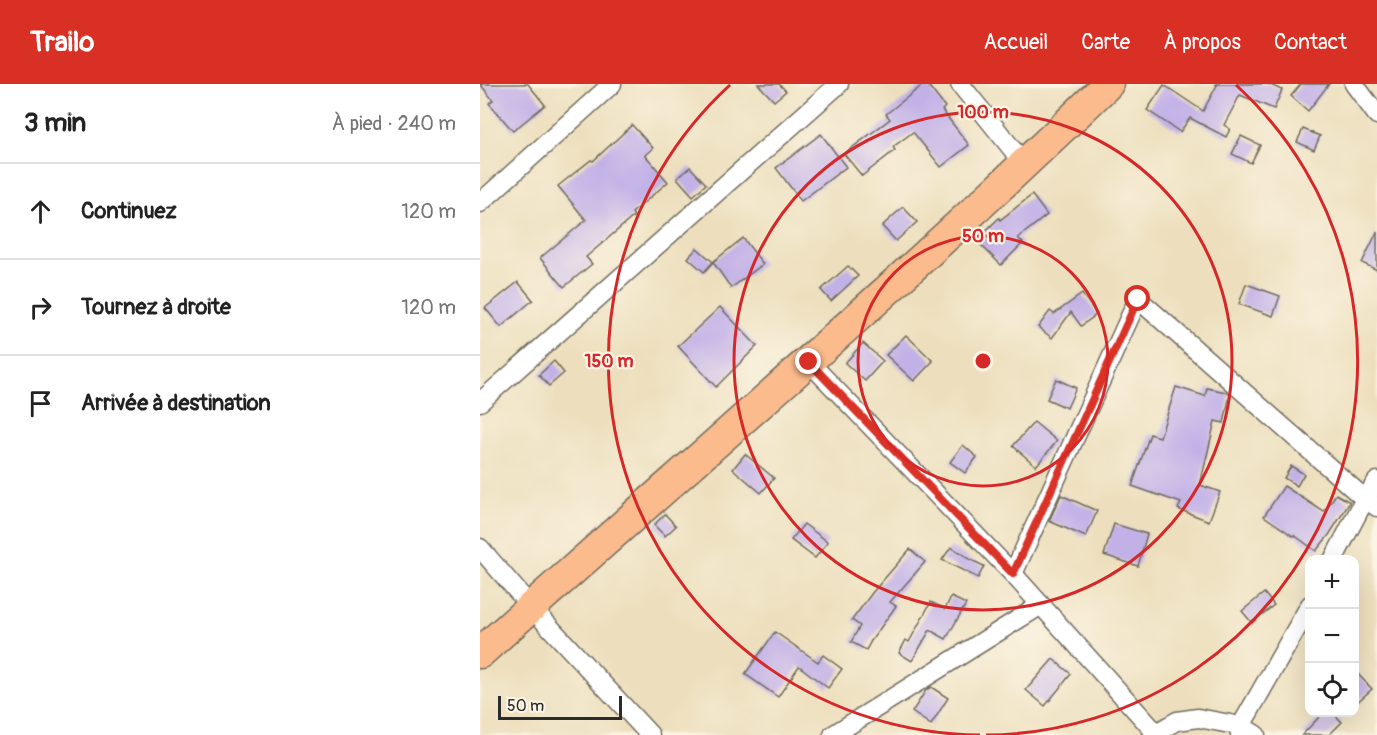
<!DOCTYPE html>
<html lang="fr">
<head>
<meta charset="utf-8">
<style>
	:root { --surface:#fff; --page:#f2f2f2; --text:#222; --muted:#767676; --line:#e0e0e0; --accent:#d93025 }
	body { margin:0; font-family:Pangolin,sans-serif; background:var(--page); color:var(--text) }
	.controls { position:absolute; right:18px; bottom:18px; display:grid; overflow:hidden; border-radius:12px; box-shadow:0 6px 24px #0002 }
	.controls button { width:54px; height:54px; display:grid; place-items:center; padding:0; border:0; border-bottom:2px solid var(--line); background:var(--surface); color:var(--text); font:30px sans-serif }
	.scale { position:absolute; left:18px; bottom:15px; width:124px; box-sizing:border-box; padding-left:6px; border:3px solid #2b2b2b; border-top:0; font-size:16px; line-height:21px; white-space:nowrap; color:#2b2b2b; -webkit-text-stroke:4px #fcf5e5; paint-order:stroke }
	.stop { position:absolute; width:18px; height:18px; margin:-14px; border:4px solid #d93025; border-radius:50%; background:#fff }
	.stop.end { background:#d93025; border-color:#fff; box-shadow:0 2px 6px #0008 }
	.list { margin:0; padding:0; list-style:none }
	h2 { display:flex; justify-content:space-between; align-items:center; height:78px; margin:0; padding:0 24px; font-size:26px }
	h2 small { font-size:20px; font-weight:400; color:var(--muted) }
	.list li { display:grid; grid-template-columns:39px 1fr auto; gap:18px; align-items:center; box-sizing:border-box; height:96px; padding:0 24px; border-top:2px solid var(--line) }
	.list b { display:block; font-size:22px; white-space:nowrap }
	.list em { font-size:20px; font-style:normal; color:var(--muted) }
	.icon { flex:none; width:33px; height:33px; fill:none; stroke:currentColor; stroke-width:2; stroke-linecap:round; stroke-linejoin:round }
	.map { position:relative; flex:none; width:897px; height:651px; overflow:hidden }
	header { display:flex; align-items:center; gap:36px; box-sizing:border-box; height:84px; padding:0 30px; background:var(--accent); color:#fff }
	header strong { font-size:28px }
	nav { display:flex; gap:33px; margin-inline-start:auto; font-size:21px }
	main { display:flex }
	aside { flex:1; background:var(--surface) }
	.map>svg:first-child { display:block }
</style>
</head>
<body>
<header>
<strong>Trailo</strong>
<nav><a>Accueil</a><a>Carte</a><a>À propos</a><a>Contact</a></nav>
</header>
<main>
<aside>
<h2>3 min<small>À pied · 240 m</small></h2>
<ul class="list">
<li><svg class="icon" aria-label="ahead" viewBox="0 0 24 24"><path d="M12 20V5M6 11l6-6 6 6"/></svg><div><b>Continuez</b></div><em>120 m</em></li>
<li><svg class="icon" aria-label="right" viewBox="0 0 24 24"><path d="M7 20v-9h11M14 6l5 5-5 5"/></svg><div><b>Tournez à droite</b></div><em>120 m</em></li>
<li><svg class="icon" aria-label="arrive" viewBox="0 0 24 24"><path d="M6 21V4h12l-3 4 3 4H6"/></svg><div><b>Arrivée à destination</b></div></li>
</ul>
</aside>
<div class="map">
<svg width="897" height="651" viewBox="0 0 897 651">
	<rect width="100%" height="100%" fill="#fcf5e5"/>
	<filter id="ink" filterUnits="userSpaceOnUse"><feTurbulence type="fractalNoise" baseFrequency=".0167" numOctaves="2"/><feDisplacementMap in="SourceGraphic" scale="12" xChannelSelector="R" yChannelSelector="G"/><feConvolveMatrix kernelMatrix="1 2 1 2 8 2 1 2 1" color-interpolation-filters="sRGB"/></filter>
	<filter id="wash" filterUnits="userSpaceOnUse"><feTurbulence type="fractalNoise" baseFrequency=".008" numOctaves="4" result="noise"/><feDisplacementMap in="SourceGraphic" scale="24" xChannelSelector="R" yChannelSelector="G"/><feGaussianBlur stdDeviation="1.35" result="paint"/><feColorMatrix in="noise" values="0 0 0 0 0 0 0 0 0 0 0 0 0 0 0 0 0 1.4 0 .05"/><feComposite in="paint" operator="in"/></filter>
	<g filter="url(#wash)">
		<rect width="100%" height="100%" fill="#eddfbd"/>
		<g id="blocks">
			<g fill="#c2b1e7">
				<path d="M0,0H48L65,21L33,47L9,19L13,16Z"/>
				<path d="M278,0H299L306,7L294,17Z"/>
				<path d="M444,0H447L465,23L462,26L489,61L461,83L433,48L413,63L415,66L382,92L364,70L410,35L406,30Z"/>
				<path d="M735,0H788L802,6L794,25L760,11L744,41L750,45L746,53L710,34L700,48L667,26L684,1L723,27L737,1Z"/>
				<path d="M821,0H849L828,27L811,12Z"/>
				<path d="M152,41L173,64L165,71L188,98L152,129L154,132L106,173L112,180L84,203L60,174L106,136L78,102L111,76L113,77Z"/>
				<path d="M823,45L840,52L834,66L817,58Z"/>
				<path d="M341,50L366,83L321,117L296,84Z"/>
				<path d="M761,52L780,61L771,79L752,70Z"/>
				<path d="M210,83L226,100L213,112L197,94Z"/>
				<path d="M552,111L567,131L538,154L543,159L521,181L496,156L519,134L520,136Z"/>
				<path d="M423,123L437,138L416,157L402,142Z"/>
				<path d="M897,148V186L882,179Z"/>
				<path d="M263,154L283,180L251,204L233,178Z"/>
				<path d="M217,164L233,178L224,188L208,174Z"/>
				<path d="M368,182L378,192L351,217L341,206Z"/>
				<path d="M38,198L53,216L21,243L5,224Z"/>
				<path d="M766,200L800,212L793,232L759,220Z"/>
				<path d="M602,210L617,230L601,242L591,228L572,254L558,243L570,227L574,230Z"/>
				<path d="M240,223L277,262L236,303L198,262Z"/>
				<path d="M426,251L453,277L434,297L406,271Z"/>
				<path d="M383,259L403,277L385,297L365,279Z"/>
				<path d="M74,277L84,289L69,302L59,291Z"/>
				<path d="M576,295L596,304L587,324L567,315Z"/>
				<path d="M696,303L725,312L727,304L746,308L750,311L744,339L735,337L720,401L740,408L729,437L698,425L701,419L652,402L670,350L680,353Z"/>
				<path d="M554,338L577,357L556,382L533,362Z"/>
				<path d="M483,361L497,373L485,389L470,378Z"/>
				<path d="M265,370L294,394L281,409L253,385Z"/>
				<path d="M811,382L824,390L817,402L804,394Z"/>
				<path d="M804,402L844,428L856,410L870,418L849,451L836,467L814,451L813,452L784,432Z"/>
				<path d="M581,411L617,427L606,453L569,437Z"/>
				<path d="M185,430L196,442L185,452L174,441Z"/>
				<path d="M324,440L348,458L335,474L311,456Z"/>
				<path d="M634,440L667,450L658,482L624,471Z"/>
				<path d="M471,463L487,473V474L504,482L498,494L462,476Z"/>
				<path d="M430,465L445,478L410,518L416,522L391,557L386,566L371,558L380,542L372,536L392,509Z"/>
				<path d="M784,509L794,521L772,539L762,527Z"/>
				<path d="M471,513L486,520L466,555L450,546L432,577L419,569L426,556L429,558L451,518L465,525Z"/>
				<path d="M295,548L338,578L343,571L362,585L348,604L319,582L298,613L265,590Z"/>
				<path d="M573,575L591,590L565,622L546,606Z"/>
				<path d="M874,586L892,605L874,621Z"/>
				<path d="M451,603L468,614L451,641L432,628L446,606Z"/>
				<path d="M844,628H852L862,638L849,651H822Z"/>
			</g>
		</g>
	</g>
	<g filter="url(#ink)">
		<use href="#blocks" fill-opacity="0" stroke="#6f6a5e" stroke-width="1.5"/>
		<g fill="none" stroke-linecap="round" stroke-linejoin="round">
			<defs>
				<g id="minor">
					<path d="M480,0L545,81"/>
					<path d="M874,0L897,31"/>
					<path d="M0,119L132,0"/>
					<path d="M329,278L533,490L676,649"/>
					<path d="M0,318L359,0"/>
					<path d="M0,464L51,523L170,651"/>
					<path d="M853,476L885,415L897,397"/>
					<path d="M533,490L658,215L885,415L897,423"/>
					<path d="M353,651L561,521"/>
					<path d="M673,651L697,637L718,634L761,642L776,651"/>
					<path d="M760,651L761,642L830,521"/>
				</g>
				<path id="trunk" d="M0,569C210,380 425,197 628,0"/>
			</defs>
			<use href="#minor" stroke="#6f6a5e" stroke-width="21"/>
			<use href="#trunk" stroke="#6f6a5e" stroke-width="33"/>
			<use href="#minor" stroke="#fff" stroke-width="18"/>
			<use href="#trunk" stroke="#fbbb8c" stroke-width="30"/>
		</g>
	</g>
	<g fill="none" stroke-linecap="round" stroke-linejoin="round" filter="url(#ink)">
		<path stroke="#d93025" stroke-width="8" d="M329,278L533,490L658,215"/>
	</g>
	<g fill="none" stroke="#d62828" stroke-width="3">
		<circle cx="503" cy="277" r="125"/>
		<circle cx="503" cy="277" r="249"/>
		<path d="M500 651A374 374 0 0 1 250 1M756 1A374 374 0 0 1 506 651"/>
	</g>
	<circle cx="503" cy="277" r="9" fill="#d62828" stroke="#fcf5e5" stroke-width="3"/>
	<g font-size="18" text-anchor="middle" font-weight="bold" fill="#d62828" stroke="#fcf5e5" stroke-width="4.5" stroke-linejoin="round" paint-order="stroke">
		<text x="503" y="34">100 m</text>
		<text x="503" y="158">50 m</text>
		<text x="129" y="283">150 m</text>
	</g>
</svg>
<div class="controls">
<button>+</button>
<button>−</button>
<button><svg class="icon" aria-label="locate" viewBox="0 0 24 24"><circle cx="12" cy="12" r="6"/><path d="M12 2v4M12 18v4M2 12h4M18 12h4"/></svg></button>
</div>
<div class="scale">50 m</div>
<div class="stop" style="left:658px;top:215px"></div>
<div class="stop end" style="left:329px;top:278px"></div>
</div>
</main>
</body>
</html>
